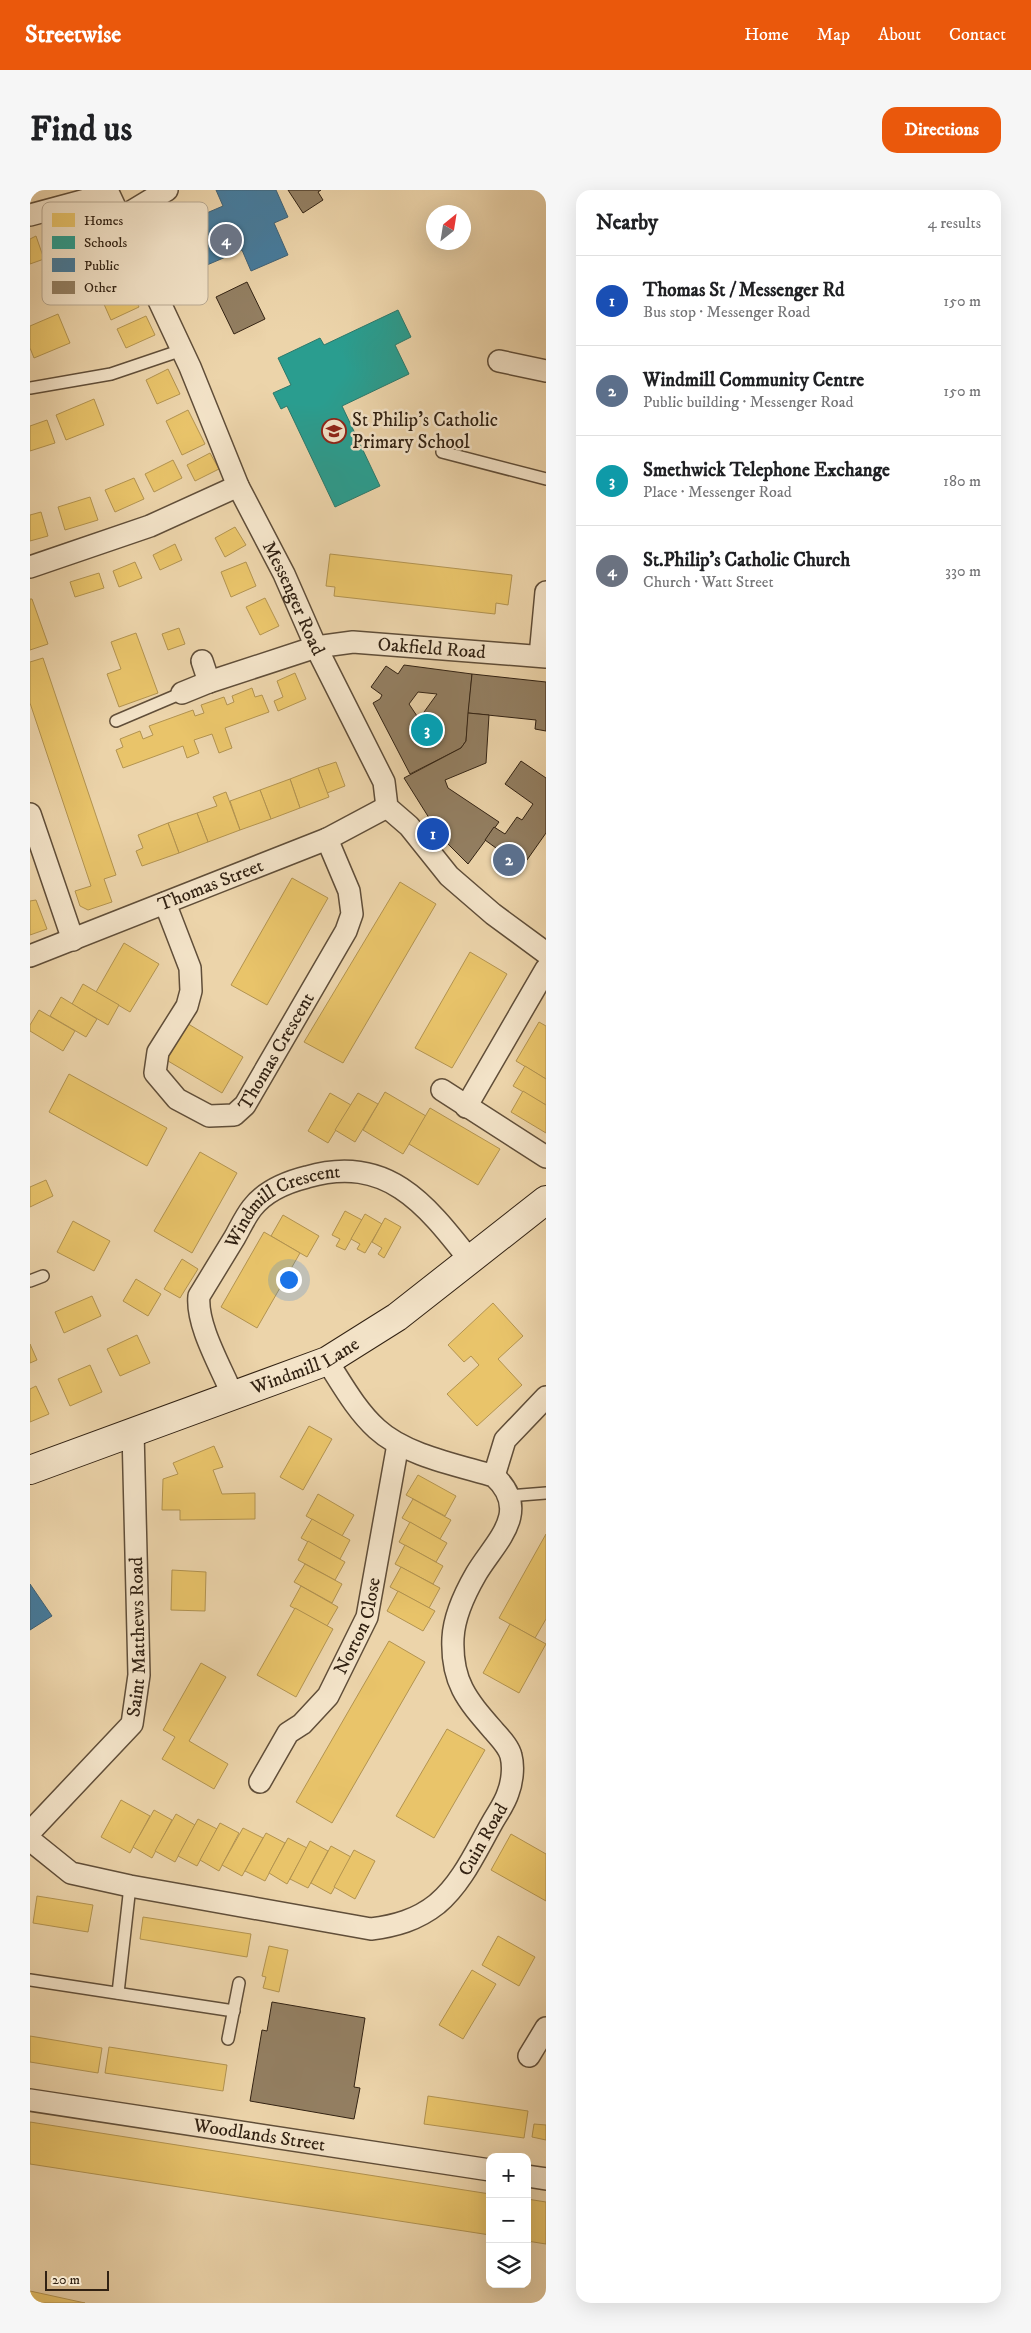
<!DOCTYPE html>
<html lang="en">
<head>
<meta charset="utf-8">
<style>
	:root { --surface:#fff; --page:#f6f6f6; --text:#202124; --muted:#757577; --line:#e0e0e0; --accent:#ea580c }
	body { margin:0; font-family:"IM FELL DW Pica",serif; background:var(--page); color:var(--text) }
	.controls { position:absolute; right:15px; bottom:15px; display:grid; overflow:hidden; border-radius:10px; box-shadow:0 5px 20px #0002 }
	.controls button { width:45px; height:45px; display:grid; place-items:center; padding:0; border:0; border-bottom:1px solid var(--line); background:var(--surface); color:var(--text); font:25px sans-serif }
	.compass { position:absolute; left:396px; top:15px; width:45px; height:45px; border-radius:50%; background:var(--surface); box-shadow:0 5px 20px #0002; rotate:30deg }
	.scale { position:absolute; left:15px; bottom:12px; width:64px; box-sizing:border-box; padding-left:5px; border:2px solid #322213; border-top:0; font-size:14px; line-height:18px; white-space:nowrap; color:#322213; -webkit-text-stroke:4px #f3e3c8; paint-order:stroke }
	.you { position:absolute; left:258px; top:1089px; width:18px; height:18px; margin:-12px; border:4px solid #fff; border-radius:50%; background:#1a73e8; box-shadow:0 0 0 8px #1a73e833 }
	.badge { display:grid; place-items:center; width:32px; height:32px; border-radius:50%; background:var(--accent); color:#fff; font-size:16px; font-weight:700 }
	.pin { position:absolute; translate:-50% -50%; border:2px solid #fff; box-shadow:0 1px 5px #0006 }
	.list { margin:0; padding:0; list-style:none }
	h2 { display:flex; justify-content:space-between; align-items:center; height:65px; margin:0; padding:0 20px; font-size:21px }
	h2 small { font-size:16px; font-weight:400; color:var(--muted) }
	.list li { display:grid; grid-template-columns:32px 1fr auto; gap:15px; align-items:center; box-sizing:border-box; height:90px; padding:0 20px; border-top:1px solid var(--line) }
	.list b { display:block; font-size:19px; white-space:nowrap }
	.list p { margin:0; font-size:16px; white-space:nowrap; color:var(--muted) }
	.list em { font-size:16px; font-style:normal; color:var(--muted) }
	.icon { flex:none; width:28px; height:28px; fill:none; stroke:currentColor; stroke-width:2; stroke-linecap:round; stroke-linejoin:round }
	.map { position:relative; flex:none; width:516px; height:2113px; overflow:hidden; border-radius:15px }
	header { display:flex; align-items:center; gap:30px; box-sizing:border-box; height:70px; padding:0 25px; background:var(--accent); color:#fff }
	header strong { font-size:24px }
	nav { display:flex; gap:28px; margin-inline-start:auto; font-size:18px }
	.intro { display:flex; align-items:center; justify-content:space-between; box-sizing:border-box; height:120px; padding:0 30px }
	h1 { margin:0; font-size:35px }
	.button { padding:12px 22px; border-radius:15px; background:var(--accent); color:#fff; font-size:18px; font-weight:700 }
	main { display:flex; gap:30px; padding:0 30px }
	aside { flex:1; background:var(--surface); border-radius:15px; box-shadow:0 5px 20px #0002 }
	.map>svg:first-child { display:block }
</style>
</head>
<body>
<header>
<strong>Streetwise</strong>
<nav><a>Home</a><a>Map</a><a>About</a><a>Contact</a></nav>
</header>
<div class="intro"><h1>Find us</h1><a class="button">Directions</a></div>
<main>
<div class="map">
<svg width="516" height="2113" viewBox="0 0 516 2113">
	<rect width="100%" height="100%" fill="#ecd4aa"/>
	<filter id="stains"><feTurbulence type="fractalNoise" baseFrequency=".004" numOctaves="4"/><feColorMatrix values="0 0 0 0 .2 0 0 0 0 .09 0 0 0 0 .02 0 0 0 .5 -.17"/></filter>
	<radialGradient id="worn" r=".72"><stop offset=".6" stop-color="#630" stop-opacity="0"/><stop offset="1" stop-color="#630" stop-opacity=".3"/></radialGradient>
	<g fill="#e9c46a" stroke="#b29350">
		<path d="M6,46L14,69L0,74V49Z"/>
		<path d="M93,82L109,117L81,130L65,94Z"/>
		<path d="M28,124L40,153L4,168L0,158V136Z"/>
		<path d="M116,126L125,145L96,158L87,139Z"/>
		<path d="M138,179L150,204L127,214L116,190Z"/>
		<path d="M64,209L74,235L36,250L26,225Z"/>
		<path d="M158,220L175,254L152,265L136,231Z"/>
		<path d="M17,230L25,253L0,261V236Z"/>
		<path d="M180,263L189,279L165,291L157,275Z"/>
		<path d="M143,270L152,288L124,302L115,284Z"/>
		<path d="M104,288L114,309L85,322L75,300Z"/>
		<path d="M60,307L68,330L35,340L28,317Z"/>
		<path d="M11,322L18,346L0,351V325Z"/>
		<path d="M205,337L216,355L195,367L185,348Z"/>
		<path d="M145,354L152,370L130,380L123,365Z"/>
		<path d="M300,364L482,385L478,415L466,413L465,424L304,406L305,397L296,396Z"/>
		<path d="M105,372L112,388L89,397L83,381Z"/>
		<path d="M216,372L226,396L201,407L191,382Z"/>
		<path d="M69,383L74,398L45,407L40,392Z"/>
		<path d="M235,408L249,436L230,445L216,417Z"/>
		<path d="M0,409H2L18,454L0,460Z"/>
		<path d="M149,438L155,454L138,460L132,444Z"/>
		<path d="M106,443L128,503L89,517L77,484L91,479L81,452Z"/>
		<path d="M13,468L86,685L74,689L82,712L58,720L50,716L45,701L61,696L0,513V472Z"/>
		<path d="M265,483L276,509L248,521L244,511L253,507L247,491Z"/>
		<path d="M222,498L225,507L232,505L239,522L195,538L202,558L189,563L182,544L164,550L169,563L157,568L153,556L93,578L86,560L93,557L90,549L110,541L113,549L123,545L119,536L163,520L165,526L174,523L171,515L194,507L197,515L204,512L202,506Z"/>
		<path d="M306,572L315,596L297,603L288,578Z"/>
		<path d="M288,578L299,607L270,618L260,589Z"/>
		<path d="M260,589L270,618L241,629L230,600Z"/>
		<path d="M230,600L241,629L210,640L200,611Z"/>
		<path d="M196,602L210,640L178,652L167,623L187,616L183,607Z"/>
		<path d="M167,623L178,652L149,663L138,633Z"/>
		<path d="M138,633L149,663L112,676L106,661L113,658L108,645Z"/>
		<path d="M262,688L298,708L237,815L201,795Z"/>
		<path d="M370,692L406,714L313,873L274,852Z"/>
		<path d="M6,710L17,739L0,745V711Z"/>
		<path d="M94,753L129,774L100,822L66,802Z"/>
		<path d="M440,762L477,784L422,878L385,858Z"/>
		<path d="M53,794L89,815L78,835L42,814Z"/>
		<path d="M31,807L67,829L56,847L20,826Z"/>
		<path d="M9,820L45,841L33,861L0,841V835Z"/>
		<path d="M155,832L213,867L192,903L133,868Z"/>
		<path d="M509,832L516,836V889L486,871Z"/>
		<path d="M495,876L516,889V915L483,896Z"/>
		<path d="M39,884L137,938L117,976L19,922Z"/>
		<path d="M493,901L516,915V943L481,922Z"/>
		<path d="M355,902L396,926L373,964L333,940Z"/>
		<path d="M300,903L321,915L298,953L278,941Z"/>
		<path d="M328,903L348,914L325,952L305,940Z"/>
		<path d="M400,918L470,959L448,995L379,954Z"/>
		<path d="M170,962L207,983L162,1063L124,1041Z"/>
		<path d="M16,990L23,1006L0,1017V997Z"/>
		<path d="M315,1021L332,1030L315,1060L306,1056L310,1049L302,1045Z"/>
		<path d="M335,1024L352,1034L335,1063L327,1059L330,1054L321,1049Z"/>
		<path d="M253,1025L289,1046L277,1067L241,1046Z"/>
		<path d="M355,1028L371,1037L354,1068L348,1064L352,1058L342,1052Z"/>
		<path d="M43,1031L80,1051L64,1081L27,1062Z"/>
		<path d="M234,1042L270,1063L227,1138L191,1117Z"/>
		<path d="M152,1069L168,1079L150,1108L134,1099Z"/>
		<path d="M106,1089L131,1104L118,1126L93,1111Z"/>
		<path d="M62,1106L71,1126L34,1143L25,1122Z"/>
		<path d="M463,1113L493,1146L468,1169L492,1195L447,1236L417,1204L449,1175L441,1166L434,1172L418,1155Z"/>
		<path d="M107,1145L120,1173L90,1186L77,1159Z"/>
		<path d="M0,1154L7,1170L0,1173Z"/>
		<path d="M60,1175L72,1202L40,1216L28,1189Z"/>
		<path d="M6,1196L19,1224L0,1232V1199Z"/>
		<path d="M279,1236L302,1249L273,1300L250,1287Z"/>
		<path d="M184,1256L193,1277L183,1280L192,1304L225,1303V1329L150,1330V1320H132L133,1289L148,1284L143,1273Z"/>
		<path d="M388,1285L426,1306L415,1326L376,1305Z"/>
		<path d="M288,1304L324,1325L312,1346L276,1326Z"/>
		<path d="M383,1309L421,1330L410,1349L372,1328Z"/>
		<path d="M282,1329L320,1350L310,1369L271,1348Z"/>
		<path d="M380,1332L417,1353L406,1372L369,1352Z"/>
		<path d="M516,1344V1429L505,1448L469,1428Z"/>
		<path d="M278,1351L315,1372L305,1390L268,1370Z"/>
		<path d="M375,1355L413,1376L403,1394L365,1374Z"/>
		<path d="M275,1374L312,1394L302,1413L264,1392Z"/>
		<path d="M371,1377L410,1398L399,1418L360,1397Z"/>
		<path d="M142,1380L176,1382L175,1421L141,1420Z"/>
		<path d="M271,1396L308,1417L297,1436L260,1416Z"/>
		<path d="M368,1401L405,1421L393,1441L357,1421Z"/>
		<path d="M265,1418L303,1439L266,1507L227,1485Z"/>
		<path d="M480,1434L516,1454L489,1503L453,1483Z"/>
		<path d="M359,1451L395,1472L302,1633L266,1612Z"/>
		<path d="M171,1473L196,1487L159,1551L198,1574L184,1599L132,1569L145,1547L133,1540Z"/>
		<path d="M417,1539L455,1560L404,1648L366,1626Z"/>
		<path d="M91,1610L120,1626L100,1663L71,1647Z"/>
		<path d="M124,1620L142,1630L122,1668L103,1657Z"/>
		<path d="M146,1624L165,1635L145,1672L125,1661Z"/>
		<path d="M168,1629L187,1639L167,1676L148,1666Z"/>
		<path d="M190,1633L209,1643L189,1681L170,1670Z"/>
		<path d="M213,1638L233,1648L212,1686L192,1675Z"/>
		<path d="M236,1643L255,1653L235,1691L215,1681Z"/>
		<path d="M481,1644L516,1664V1711L461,1680Z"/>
		<path d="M258,1648L277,1658L257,1694L239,1683Z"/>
		<path d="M280,1651L298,1661L278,1698L260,1689Z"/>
		<path d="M301,1656L321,1667L301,1704L281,1693Z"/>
		<path d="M324,1660L345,1671L325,1709L304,1697Z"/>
		<path d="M7,1706L63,1715L58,1742L3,1733Z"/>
		<path d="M113,1727L221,1744L217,1767L110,1749Z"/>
		<path d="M468,1746L505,1767L489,1796L452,1775Z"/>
		<path d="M239,1756L258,1760L249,1802L233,1798L236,1787L232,1786Z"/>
		<path d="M442,1780L466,1794L433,1849L409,1835Z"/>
		<path d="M0,1846L72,1858L68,1883L0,1872Z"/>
		<path d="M79,1857L197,1875L193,1901L75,1883Z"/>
		<path d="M398,1906L498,1921L494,1948L394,1934Z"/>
		<path d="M0,1932L460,2004V2045L0,1974Z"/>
		<path d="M504,1934L516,1935V1950L502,1947Z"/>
		<path d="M497,2009L516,2012V2054L497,2051Z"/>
		<path d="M0,2101L55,2113H0Z"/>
	</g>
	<path fill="#2a9d8f" stroke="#2c786a" d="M368,120L381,147L365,155L379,184L312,216L350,296L305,317L257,216L251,219L243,203L261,195L248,168L290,148L294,155Z"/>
	<g fill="#457b9d" stroke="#3f6074">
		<path d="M186,0H246L258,27L244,33L258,65L221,81L212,60L156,84L137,40L193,16Z"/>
		<path d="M0,1394L22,1426L0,1440Z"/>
	</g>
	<g fill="#937f62" stroke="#322213" fill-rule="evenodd">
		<path d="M258,0H291L288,2L293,10L273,23Z"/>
		<path d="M217,92L235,129L204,144L186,107Z"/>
		<path d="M374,475L442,484L436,551L431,558L380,584L343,513L350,509L352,505L341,497L356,476L368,484ZM388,502L407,504L389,529L379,514Z"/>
		<path d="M442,484L516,492V541L505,539L506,530L438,523Z"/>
		<path d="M438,523L459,525L456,573L415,590L418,598L469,632L438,674L411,647L374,588L431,558L436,551Z"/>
		<path d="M491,571L516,588V643L492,677L455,650L464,637L475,644L487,627L492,630L503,614L475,594Z"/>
		<path d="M242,1812L335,1828L324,1897L330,1898L324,1929L220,1911L232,1840L237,1841Z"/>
	</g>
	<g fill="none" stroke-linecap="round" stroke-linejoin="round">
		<defs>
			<g id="lane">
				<path d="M0,198L81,184L152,160"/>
				<path d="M412,262L516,289"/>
				<path d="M86,531L152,503"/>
				<path d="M0,1091L13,1086"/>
				<path d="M478,1306L516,1303"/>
				<path d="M0,1790L204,1821"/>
				<path d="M88,1803L100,1696"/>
				<path d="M198,1849L209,1793"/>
			</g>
			<g id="street">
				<path id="s1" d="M77,0L160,177L208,296L254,384L286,457L354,592L357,617L379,636L419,686L463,724L516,763"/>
				<path d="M0,25L78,4"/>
				<path d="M89,29L137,0"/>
				<path d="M469,171L516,181"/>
				<path d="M0,377L120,336L208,296"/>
				<path d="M510,466L516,402"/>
				<path d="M172,471L179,492"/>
				<path id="s2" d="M152,503L179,492L286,457L323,452L516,467"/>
				<path d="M0,624L43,750"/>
				<path id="s3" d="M135,713L160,778L161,801L157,816L128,862L125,883L147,909L179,926L204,925L215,915L316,741L322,724L319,701L297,649"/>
				<path id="s4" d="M0,766L297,649L357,617"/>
				<path d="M412,900L516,967"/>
				<path d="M436,917L516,779"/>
				<path id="s5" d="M202,1204C191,1177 166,1135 169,1106C181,1086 193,1067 205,1047C210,1038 215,1027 222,1018C235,1001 257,992 277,987C356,964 395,1013 439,1069"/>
				<path d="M464,1286L475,1250L516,1207"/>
				<path id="s6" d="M230,1592L258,1543L272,1534L298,1506L337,1427L368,1254"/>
				<path id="s7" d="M0,1642L102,1534L109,1485L103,1241"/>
				<path id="s8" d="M0,1650L41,1683L100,1696L341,1739C365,1736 387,1730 407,1714C432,1693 446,1661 462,1633C467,1624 475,1613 478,1603C482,1593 484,1577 481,1566C479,1557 470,1548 464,1541C437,1510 421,1492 423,1448C424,1427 435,1403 446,1384C464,1353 503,1322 464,1286C427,1275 375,1265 347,1239C326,1220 312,1194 297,1171"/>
				<path d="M499,1866L516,1838"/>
				<path id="s9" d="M0,1910L460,1980"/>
				<path d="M497,1986L516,1989"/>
			</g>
			<g id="secondary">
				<path id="s10" d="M0,1280L297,1171L367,1127L516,1010"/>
			</g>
		</defs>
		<use href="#lane" stroke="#604e39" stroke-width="14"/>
		<use href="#street" stroke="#604e39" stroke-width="24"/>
		<use href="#secondary" stroke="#322213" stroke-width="30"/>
		<use href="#lane" stroke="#f3e3c8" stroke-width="11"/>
		<use href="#street" stroke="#f3e3c8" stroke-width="21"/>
		<use href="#secondary" stroke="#f3e3c8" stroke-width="28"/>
	</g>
	<defs>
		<symbol id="school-ring" viewBox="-11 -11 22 22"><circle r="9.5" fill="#f3e3c8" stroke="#8f2418" stroke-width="1.5"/><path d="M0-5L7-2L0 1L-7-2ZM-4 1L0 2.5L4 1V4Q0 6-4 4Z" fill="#8f2418"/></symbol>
	</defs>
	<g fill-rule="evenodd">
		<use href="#school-ring" x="290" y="227" width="28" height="28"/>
	</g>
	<g text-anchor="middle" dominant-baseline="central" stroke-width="5" stroke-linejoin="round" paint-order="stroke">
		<g font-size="19" fill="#322213" stroke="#f3e3c8" text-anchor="start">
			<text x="322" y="230">St Philip's Catholic<tspan x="322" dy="22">Primary School</tspan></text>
		</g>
		<g font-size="19" fill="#322213" stroke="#f3e3c8">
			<text stroke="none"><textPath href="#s1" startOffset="449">Messenger Road</textPath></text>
			<text stroke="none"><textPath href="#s2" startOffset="258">Oakfield Road</textPath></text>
			<text stroke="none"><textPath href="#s4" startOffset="194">Thomas Street</textPath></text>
			<text stroke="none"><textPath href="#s3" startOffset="356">Thomas Crescent</textPath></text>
			<text stroke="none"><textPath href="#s5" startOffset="234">Windmill Crescent</textPath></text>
			<text stroke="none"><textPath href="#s10" startOffset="294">Windmill Lane</textPath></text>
			<text stroke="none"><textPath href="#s6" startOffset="188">Norton Close</textPath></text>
			<text stroke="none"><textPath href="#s7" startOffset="236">Saint Matthews Road</textPath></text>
			<text stroke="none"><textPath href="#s8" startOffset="509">Cuin Road</textPath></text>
			<text stroke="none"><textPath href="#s9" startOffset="232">Woodlands Street</textPath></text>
		</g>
	</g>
	<rect x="12" y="12" width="166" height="103" rx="8" fill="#f3e3c8" stroke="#b9a992" stroke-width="1"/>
	<rect x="22" y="23" width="23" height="14" fill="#e9c46a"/>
	<rect x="22" y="46" width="23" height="13" fill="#2a9d8f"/>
	<rect x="22" y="68" width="23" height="14" fill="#457b9d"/>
	<rect x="22" y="91" width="23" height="13" fill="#937f62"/>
	<g font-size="14" fill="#322213">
		<text x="54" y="35">Homes</text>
		<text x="54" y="57">Schools</text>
		<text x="54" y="80">Public</text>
		<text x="54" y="102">Other</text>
	</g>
	<rect width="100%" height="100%" filter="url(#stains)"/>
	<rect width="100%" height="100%" fill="url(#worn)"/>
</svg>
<div class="controls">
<button>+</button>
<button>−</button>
<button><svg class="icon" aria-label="layers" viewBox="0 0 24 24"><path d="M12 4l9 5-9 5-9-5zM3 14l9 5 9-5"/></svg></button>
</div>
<svg class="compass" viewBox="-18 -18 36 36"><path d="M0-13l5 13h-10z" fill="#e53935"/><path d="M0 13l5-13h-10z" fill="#757577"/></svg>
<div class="scale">20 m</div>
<div class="you"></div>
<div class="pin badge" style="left:403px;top:644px;background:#1a4fb4">1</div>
<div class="pin badge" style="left:479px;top:670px;background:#5c6f8a">2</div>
<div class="pin badge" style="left:397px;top:540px;background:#0f9aa8">3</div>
<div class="pin badge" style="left:196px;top:50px;background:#6b7280">4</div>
</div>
<aside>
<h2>Nearby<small>4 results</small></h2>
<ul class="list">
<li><span class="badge" style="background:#1a4fb4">1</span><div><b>Thomas St / Messenger Rd</b><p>Bus stop · Messenger Road</p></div><em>150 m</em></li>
<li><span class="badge" style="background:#5c6f8a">2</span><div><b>Windmill Community Centre</b><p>Public building · Messenger Road</p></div><em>150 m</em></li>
<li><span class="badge" style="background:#0f9aa8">3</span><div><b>Smethwick Telephone Exchange</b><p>Place · Messenger Road</p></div><em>180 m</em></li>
<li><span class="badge" style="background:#6b7280">4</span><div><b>St.Philip's Catholic Church</b><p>Church · Watt Street</p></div><em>330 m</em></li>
</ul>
</aside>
</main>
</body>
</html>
